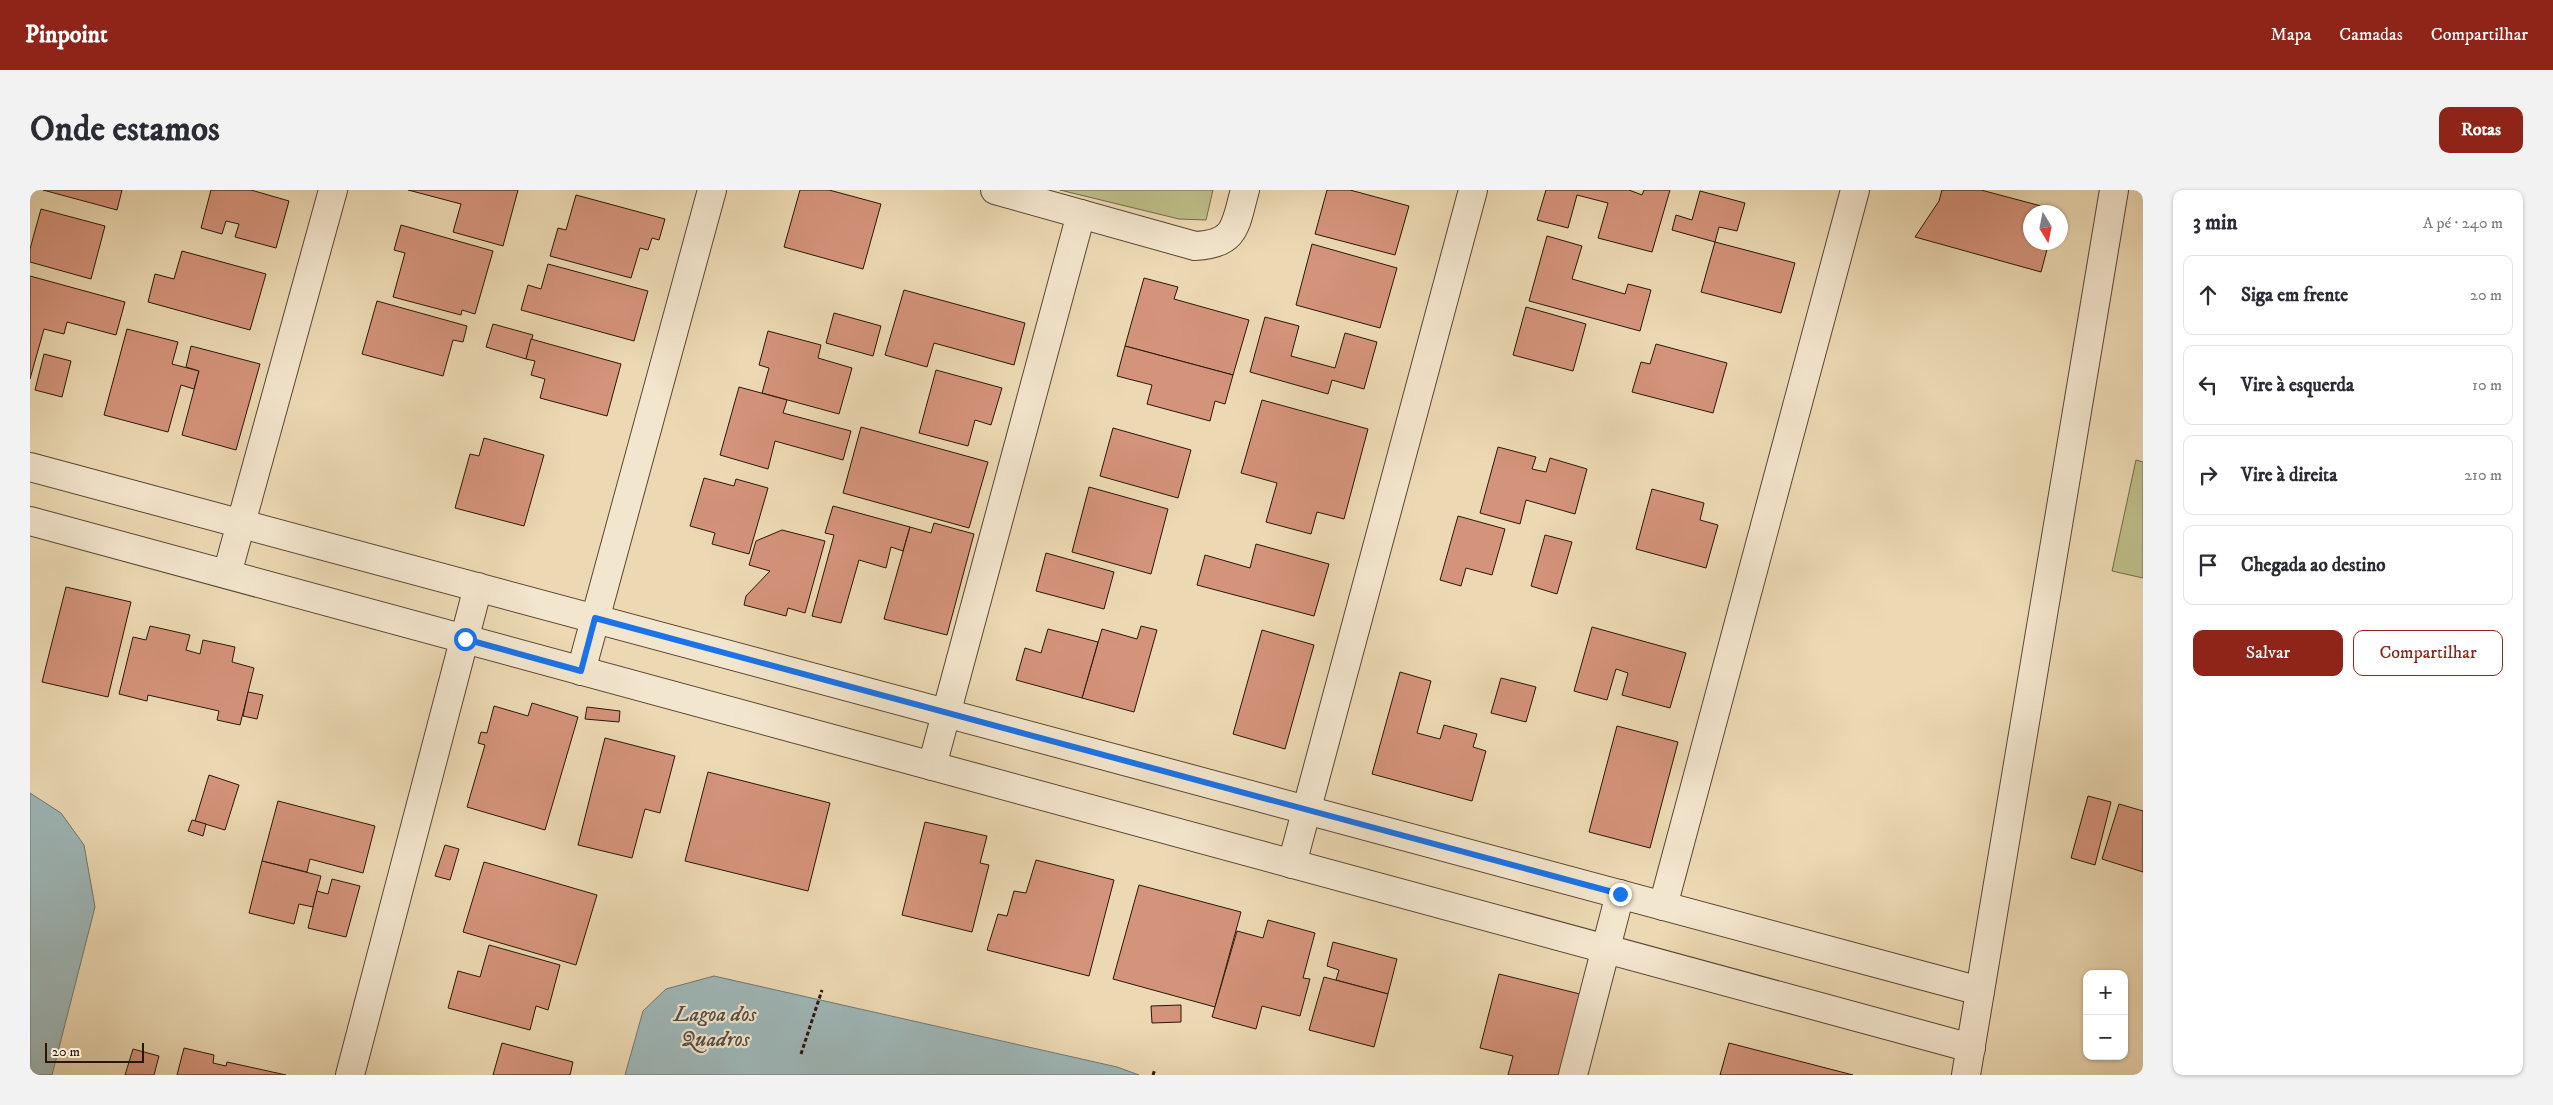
<!DOCTYPE html>
<html lang="pt">
<head>
<meta charset="utf-8">
<style>
	:root { --surface:#fff; --page:#f2f2f3; --text:#2b2b33; --muted:#7c7c81; --line:#e1e1e2; --accent:#8f2418 }
	body { margin:0; font-family:"IM FELL DW Pica",serif; background:var(--page); color:var(--text) }
	.controls { position:absolute; right:15px; bottom:15px; display:grid; overflow:hidden; border-radius:10px; box-shadow:0 1px 4px #0004 }
	.controls button { width:45px; height:45px; display:grid; place-items:center; padding:0; border:0; border-bottom:1px solid var(--line); background:var(--surface); color:var(--text); font:25px sans-serif }
	.compass { position:absolute; left:1993px; top:15px; width:45px; height:45px; border-radius:50%; background:var(--surface); box-shadow:0 1px 4px #0004; rotate:170deg }
	.scale { position:absolute; left:15px; bottom:12px; width:99px; box-sizing:border-box; padding-left:5px; border:2px solid #2a1609; border-top:0; font-size:14px; line-height:18px; white-space:nowrap; color:#2a1609; -webkit-text-stroke:4px #f3e6ce; paint-order:stroke }
	.stop { position:absolute; width:15px; height:15px; margin:-11px; border:4px solid #1a73e8; border-radius:50%; background:#fff }
	.stop.end { background:#1a73e8; border-color:#fff; box-shadow:0 1px 5px #0008 }
	.list { margin:0; padding:0; list-style:none }
	h2 { display:flex; justify-content:space-between; align-items:center; height:65px; margin:0; padding:0 20px; font-size:21px }
	h2 small { font-size:16px; font-weight:400; color:var(--muted) }
	.list li { display:grid; grid-template-columns:32px 1fr auto; gap:15px; align-items:center; box-sizing:border-box; height:80px; margin:0 10px 10px; padding:0 10px; border:1px solid var(--line); border-radius:10px }
	.list b { display:block; font-size:19px; white-space:nowrap }
	.list em { font-size:16px; font-style:normal; color:var(--muted) }
	.actions { display:flex; gap:10px; padding:15px 20px }
	.actions a { flex:1; padding:11px 0; border:1px solid var(--accent); border-radius:10px; text-align:center; font-size:18px; color:var(--accent) }
	.actions .main { background:var(--accent); color:#fff }
	.icon { flex:none; width:28px; height:28px; fill:none; stroke:currentColor; stroke-width:2; stroke-linecap:round; stroke-linejoin:round }
	.map { position:relative; flex:none; width:2113px; height:885px; overflow:hidden; border-radius:10px }
	header { display:flex; align-items:center; gap:30px; box-sizing:border-box; height:70px; padding:0 25px; background:var(--accent); color:#fff }
	header strong { font-size:24px }
	nav { display:flex; gap:28px; margin-inline-start:auto; font-size:18px }
	.intro { display:flex; align-items:center; justify-content:space-between; box-sizing:border-box; height:120px; padding:0 30px }
	h1 { margin:0; font-size:35px }
	.button { padding:12px 22px; border-radius:10px; background:var(--accent); color:#fff; font-size:18px; font-weight:700 }
	main { display:flex; gap:30px; padding:0 30px }
	aside { flex:1; background:var(--surface); border-radius:10px; box-shadow:0 1px 4px #0004 }
	.map>svg:first-child { display:block }
</style>
</head>
<body>
<header>
<strong>Pinpoint</strong>
<nav><a>Mapa</a><a>Camadas</a><a>Compartilhar</a></nav>
</header>
<div class="intro"><h1>Onde estamos</h1><a class="button">Rotas</a></div>
<main>
<div class="map">
<svg width="2113" height="885" viewBox="0 0 2113 885">
	<rect width="100%" height="100%" fill="#ecd9b3"/>
	<filter id="stains"><feTurbulence type="fractalNoise" baseFrequency=".004" numOctaves="4"/><feColorMatrix values="0 0 0 0 .2 0 0 0 0 .09 0 0 0 0 .02 0 0 0 .5 -.17"/></filter>
	<radialGradient id="worn" r=".72"><stop offset=".6" stop-color="#630" stop-opacity="0"/><stop offset="1" stop-color="#630" stop-opacity=".3"/></radialGradient>
	<g fill="#bdbe89" stroke="#746a49">
		<path d="M1030,0H1183L1176,30L1149,29Z"/>
		<path d="M2106,270L2113,272V388L2082,381Z"/>
	</g>
	<g fill="#9eb7b8" stroke="#707772">
		<path d="M0,603L31,623L54,655L65,717L22,885H0Z"/>
		<path d="M684,786L1087,877L1109,885H595L613,821L636,799Z"/>
	</g>
	<g fill="#d4937b" stroke="#2a1609">
		<path d="M13,0H92L87,20Z"/>
		<path d="M181,0H221L259,11L246,58L205,47L209,34L196,31L192,44L171,38Z"/>
		<path d="M378,0H488L473,56L423,42L431,14Z"/>
		<path d="M770,0H799L851,14L833,79L754,57Z"/>
		<path d="M1297,0H1320L1379,16L1365,65L1285,44Z"/>
		<path d="M1516,0H1599L1612,5L1614,0H1640L1622,62L1568,48L1578,13L1547,5L1538,38L1507,30Z"/>
		<path d="M1912,0H1951L2015,17L2014,22H2000V52H2019L2011,82L1885,47L1909,11Z"/>
		<path d="M1670,1L1715,13L1707,41L1689,37L1685,52L1642,40L1646,25L1662,30Z"/>
		<path d="M546,5L635,29L629,50L622,48L618,60L610,58L601,88L520,66L528,38L536,40Z"/>
		<path d="M11,19L75,36L61,89L0,72V59Z"/>
		<path d="M371,35L463,61L445,124L432,120L431,125L363,107L375,63L364,60Z"/>
		<path d="M1517,46L1552,56L1542,89L1595,104L1598,94L1621,100L1610,141L1499,111Z"/>
		<path d="M1685,52L1765,73L1751,123L1671,102Z"/>
		<path d="M1282,54L1367,78L1350,138L1266,115Z"/>
		<path d="M152,61L236,84L220,140L118,112L125,84L144,89Z"/>
		<path d="M518,74L618,101L604,151L491,120L498,95L511,99Z"/>
		<path d="M0,86L95,112L86,145L37,132L34,144L14,139L0,189Z"/>
		<path d="M1114,88L1148,97L1144,109L1219,130L1203,185L1095,156Z"/>
		<path d="M874,100L995,133L984,175L904,153L897,177L855,165Z"/>
		<path d="M347,111L437,136L433,152L423,150L413,186L332,164Z"/>
		<path d="M1496,117L1556,134L1543,181L1483,165Z"/>
		<path d="M804,123L851,136L843,166L796,153Z"/>
		<path d="M1235,127L1269,136L1261,166L1305,178L1315,143L1347,152L1334,199L1302,190L1298,204L1220,182Z"/>
		<path d="M463,134L503,145L496,169L456,157Z"/>
		<path d="M97,139L148,152L142,174L169,181L164,199L151,195L138,242L74,225Z"/>
		<path d="M738,141L791,155L788,168L822,178L809,224L732,203L739,178L729,175Z"/>
		<path d="M501,149L591,174L577,226L510,208L515,189L501,185L505,171L496,169Z"/>
		<path d="M1626,154L1697,173L1683,223L1602,202L1611,172L1620,174Z"/>
		<path d="M161,156L230,174L206,260L152,245L169,181L156,177Z"/>
		<path d="M1095,156L1203,185L1195,214L1185,211L1180,231L1117,214L1122,195L1087,186Z"/>
		<path d="M14,164L41,171L32,207L5,200Z"/>
		<path d="M906,180L972,198L961,235L945,230L938,256L889,243Z"/>
		<path d="M709,197L757,210L753,223L821,241L813,270L745,251L738,279L690,265Z"/>
		<path d="M1232,210L1338,239L1314,329L1287,322L1281,344L1236,332L1247,293L1211,283Z"/>
		<path d="M831,237L958,272L939,338L813,303Z"/>
		<path d="M1083,238L1161,260L1148,308L1070,286Z"/>
		<path d="M454,248L514,265L494,336L425,318L440,264L449,266Z"/>
		<path d="M1468,257L1506,267L1502,279L1516,282L1520,268L1557,279L1545,324L1496,310L1490,334L1450,323Z"/>
		<path d="M674,288L704,296L706,289L738,298L719,364L682,354L685,343L660,336Z"/>
		<path d="M1059,297L1138,319L1121,384L1042,362Z"/>
		<path d="M1622,299L1674,313L1670,330L1688,335L1676,378L1606,359Z"/>
		<path d="M803,316L880,337L873,361L861,357L856,378L829,370L811,433L782,426L804,345L795,343Z"/>
		<path d="M1428,326L1475,339L1462,385L1436,378L1431,396L1410,390Z"/>
		<path d="M904,333L944,344L917,445L854,429L880,337L901,343Z"/>
		<path d="M752,340L795,351L775,423L758,418L756,426L714,415L716,406L740,381L719,375L726,351Z"/>
		<path d="M1515,345L1542,352L1527,404L1501,396Z"/>
		<path d="M1226,354L1299,374L1284,426L1167,395L1175,365L1220,378Z"/>
		<path d="M1016,363L1084,382L1074,419L1006,401Z"/>
		<path d="M36,397L101,412L78,507L12,492Z"/>
		<path d="M120,436L160,445L156,460L170,464L173,450L205,457L202,472L224,478L210,535L187,530L189,521L118,505L117,511L89,504L103,447L116,450Z"/>
		<path d="M1111,436L1127,440L1104,522L1052,508L1072,439L1107,449Z"/>
		<path d="M1562,437L1656,463L1640,518L1592,505L1598,483L1586,479L1577,510L1544,501Z"/>
		<path d="M1018,439L1068,452L1052,508L986,490L995,458L1011,463Z"/>
		<path d="M1232,440L1284,455L1255,559L1203,544Z"/>
		<path d="M1370,482L1401,491L1387,543L1410,549L1414,535L1447,544L1443,557L1456,561L1442,611L1342,584Z"/>
		<path d="M1471,488L1506,497L1496,532L1461,523Z"/>
		<path d="M218,502L233,505L227,529L213,526Z"/>
		<path d="M502,513L548,527L515,640L437,617L455,555L448,553L451,542L457,543L464,516L498,526Z"/>
		<path d="M557,517L590,521L589,532L555,529Z"/>
		<path d="M1587,536L1648,552L1620,658L1559,642Z"/>
		<path d="M575,548L645,566L630,623L615,619L602,668L548,655Z"/>
		<path d="M678,582L800,613L778,701L655,671Z"/>
		<path d="M179,585L209,595L195,640L165,631Z"/>
		<path d="M2058,606L2081,612L2065,675L2041,668Z"/>
		<path d="M248,611L345,636L333,683L280,669L277,682L232,671Z"/>
		<path d="M2089,614L2113,621V682L2072,669Z"/>
		<path d="M162,630L176,634L173,646L158,641Z"/>
		<path d="M895,632L957,646L950,673L959,675L942,742L872,725Z"/>
		<path d="M415,655L429,659L420,690L405,686Z"/>
		<path d="M1006,670L1084,690L1059,786L957,760L968,724L977,726L984,701L996,703Z"/>
		<path d="M232,671L291,686L283,717L269,714L264,734L219,723Z"/>
		<path d="M454,672L567,705L546,775L433,742Z"/>
		<path d="M302,689L330,696L316,747L278,738L287,701L298,704Z"/>
		<path d="M1109,695L1211,722L1185,817L1083,789Z"/>
		<path d="M1238,730L1285,743L1273,788L1280,789L1270,826L1232,816L1226,839L1182,827L1207,741L1233,748Z"/>
		<path d="M1303,752L1367,769L1358,804L1306,790L1309,780L1297,776Z"/>
		<path d="M459,755L530,775L518,820L506,816L500,840L418,818L428,781L450,787Z"/>
		<path d="M1469,784L1550,804L1529,885H1478L1483,866L1450,858Z"/>
		<path d="M1294,787L1358,804L1344,857L1279,840Z"/>
		<path d="M1151,815V832L1122,833L1121,816Z"/>
		<path d="M472,853L543,872L540,885H463Z"/>
		<path d="M1699,853L1823,885H1690Z"/>
		<path d="M154,858L184,865L183,873L196,876L197,872L256,885H147Z"/>
		<path d="M103,859L129,866L124,885H95Z"/>
	</g>
	<g fill="none" stroke-linecap="round" stroke-linejoin="round">
		<defs>
			<g id="minor">
				<path d="M965,0L1165,56C1207,54 1205,35 1215,0"/>
				<path d="M0,277L1950,801"/>
				<path d="M0,331L1941,858"/>
				<path d="M197,384L303,0"/>
				<path d="M551,481L682,0"/>
				<path d="M902,576L1051,24"/>
				<path d="M1262,674L1443,0"/>
				<path d="M1633,716L1825,0"/>
				<path d="M320,885L448,397"/>
				<path d="M1543,885L1590,704"/>
				<path d="M1936,885L2084,0"/>
			</g>
		</defs>
		<use href="#minor" stroke="#5a4734" stroke-width="30"/>
		<g stroke="#2a1609" stroke-width="3" stroke-dasharray="4 2.5" stroke-linecap="butt">
			<path d="M771,864L792,800"/>
			<path d="M1123,885L1125,879"/>
		</g>
		<use href="#minor" stroke="#f3e6ce" stroke-width="28"/>
	</g>
	<g fill="none" stroke-linecap="round" stroke-linejoin="round">
		<path stroke="#1a73e8" stroke-width="6" d="M435,449L551,481L565,428L1590,704"/>
	</g>
	<g text-anchor="middle" dominant-baseline="central" stroke-width="4.5" stroke-linejoin="round" paint-order="stroke">
		<g font-size="22" font-style="italic" fill="#534e46" stroke="#f3e6ce">
			<text x="685" y="824">Lagoa dos<tspan x="685" dy="25">Quadros</tspan></text>
		</g>
	</g>
	<rect width="100%" height="100%" filter="url(#stains)"/>
	<rect width="100%" height="100%" fill="url(#worn)"/>
</svg>
<div class="controls">
<button>+</button>
<button>−</button>
</div>
<svg class="compass" viewBox="-18 -18 36 36"><path d="M0-13l5 13h-10z" fill="#e53935"/><path d="M0 13l5-13h-10z" fill="#7c7c81"/></svg>
<div class="scale">20 m</div>
<div class="stop" style="left:435px;top:449px"></div>
<div class="stop end" style="left:1590px;top:704px"></div>
</div>
<aside>
<h2>3 min<small>A pé · 240 m</small></h2>
<ul class="list">
<li><svg class="icon" aria-label="ahead" viewBox="0 0 24 24"><path d="M12 20V5M6 11l6-6 6 6"/></svg><div><b>Siga em frente</b></div><em>20 m</em></li>
<li><svg class="icon" aria-label="left" viewBox="0 0 24 24"><path d="M17 20v-9H6M10 6l-5 5 5 5"/></svg><div><b>Vire à esquerda</b></div><em>10 m</em></li>
<li><svg class="icon" aria-label="right" viewBox="0 0 24 24"><path d="M7 20v-9h11M14 6l5 5-5 5"/></svg><div><b>Vire à direita</b></div><em>210 m</em></li>
<li><svg class="icon" aria-label="arrive" viewBox="0 0 24 24"><path d="M6 21V4h12l-3 4 3 4H6"/></svg><div><b>Chegada ao destino</b></div></li>
</ul>
<div class="actions"><a class="main">Salvar</a><a>Compartilhar</a></div>
</aside>
</main>
</body>
</html>
